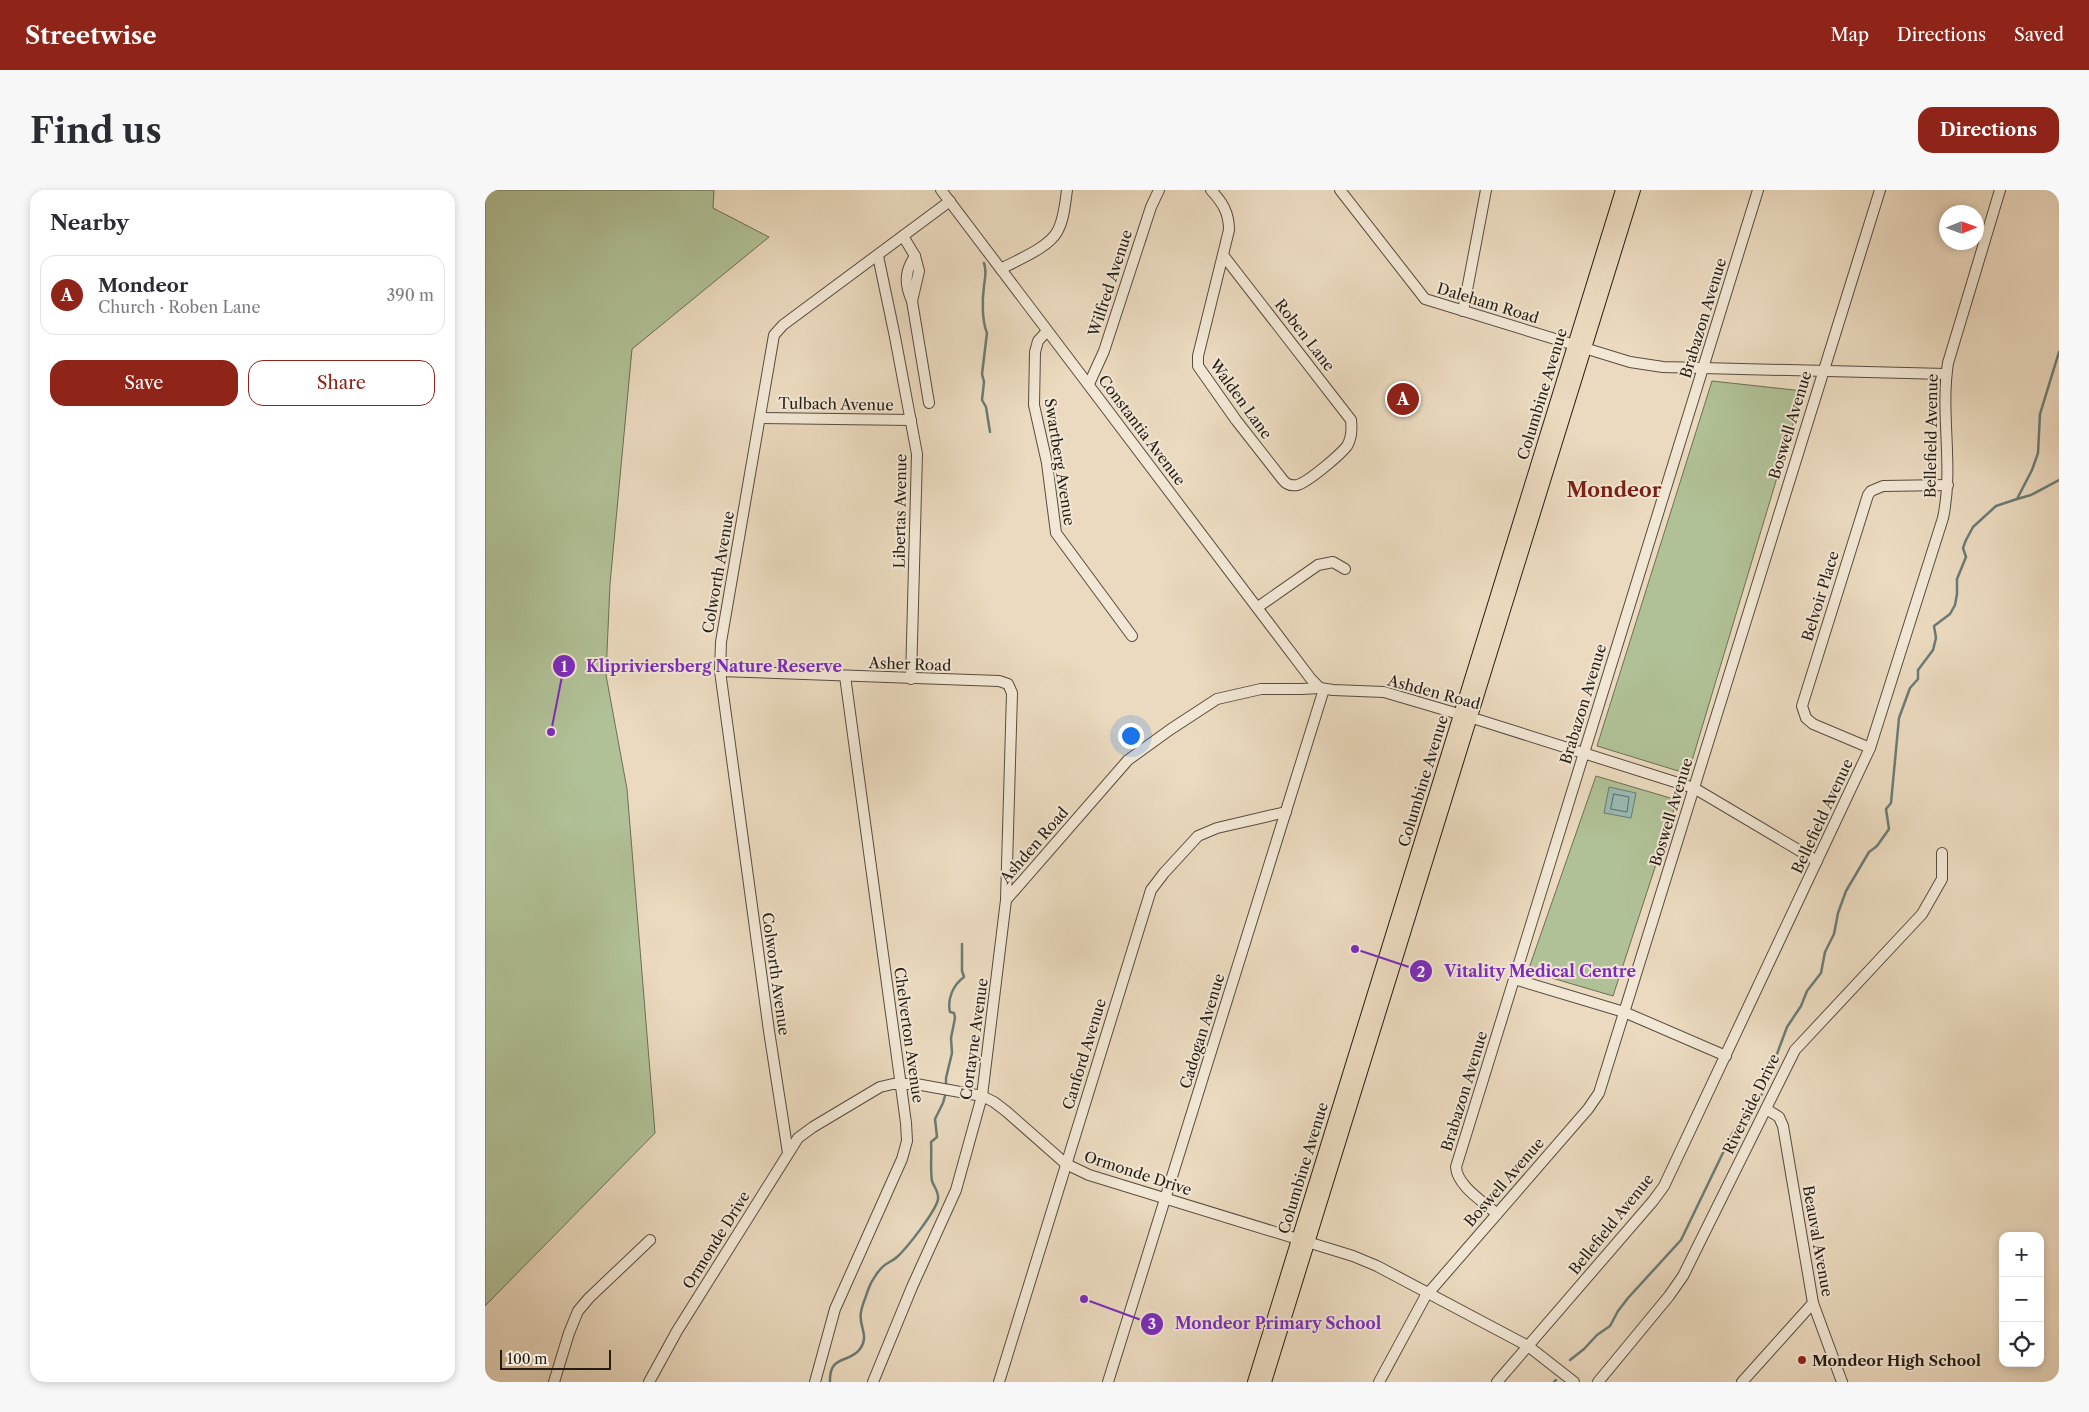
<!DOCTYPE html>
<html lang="en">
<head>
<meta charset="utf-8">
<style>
	:root { --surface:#fff; --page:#f7f7f7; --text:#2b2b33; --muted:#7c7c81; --line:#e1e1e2; --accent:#8f2418 }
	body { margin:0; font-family:"Libre Caslon Text",serif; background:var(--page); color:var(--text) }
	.controls { position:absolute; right:15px; bottom:15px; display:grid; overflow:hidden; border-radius:10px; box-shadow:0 2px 8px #0003 }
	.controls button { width:45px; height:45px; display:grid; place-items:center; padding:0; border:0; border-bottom:1px solid var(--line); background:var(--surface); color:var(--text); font:25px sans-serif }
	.compass { position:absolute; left:1454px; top:15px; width:45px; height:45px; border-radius:50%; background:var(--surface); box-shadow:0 2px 8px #0003; rotate:89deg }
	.scale { position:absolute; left:15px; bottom:12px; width:111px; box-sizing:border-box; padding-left:5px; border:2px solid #251d14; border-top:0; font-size:14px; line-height:18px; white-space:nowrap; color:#251d14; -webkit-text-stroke:4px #f2e7d5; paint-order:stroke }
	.you { position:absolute; left:645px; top:545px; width:18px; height:18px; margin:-12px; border:4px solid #fff; border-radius:50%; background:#1a73e8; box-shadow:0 0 0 8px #1a73e833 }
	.badge { display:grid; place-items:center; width:32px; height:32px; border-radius:50%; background:var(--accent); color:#fff; font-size:16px; font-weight:700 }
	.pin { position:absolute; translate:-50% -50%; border:2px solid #fff; box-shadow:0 1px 5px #0006 }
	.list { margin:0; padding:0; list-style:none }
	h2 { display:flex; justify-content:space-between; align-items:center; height:65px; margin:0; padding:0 20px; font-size:21px }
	h2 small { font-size:16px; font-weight:400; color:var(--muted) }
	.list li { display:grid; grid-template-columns:32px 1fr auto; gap:15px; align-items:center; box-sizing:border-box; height:80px; margin:0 10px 10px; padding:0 10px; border:1px solid var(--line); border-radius:15px }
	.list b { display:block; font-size:19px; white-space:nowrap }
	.list p { margin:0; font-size:16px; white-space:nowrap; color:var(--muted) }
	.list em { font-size:16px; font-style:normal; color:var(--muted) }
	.actions { display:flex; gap:10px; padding:15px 20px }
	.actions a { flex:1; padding:11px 0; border:1px solid var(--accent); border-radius:15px; text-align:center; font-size:18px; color:var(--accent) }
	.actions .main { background:var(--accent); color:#fff }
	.icon { flex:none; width:28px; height:28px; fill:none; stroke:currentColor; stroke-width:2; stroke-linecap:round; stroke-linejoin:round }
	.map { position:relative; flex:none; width:1574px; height:1192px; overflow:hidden; border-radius:15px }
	header { display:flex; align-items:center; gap:30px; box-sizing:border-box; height:70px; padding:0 25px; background:var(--accent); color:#fff }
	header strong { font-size:24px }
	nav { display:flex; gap:28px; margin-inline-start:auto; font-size:18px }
	.intro { display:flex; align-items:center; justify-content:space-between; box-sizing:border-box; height:120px; padding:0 30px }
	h1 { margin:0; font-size:35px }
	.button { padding:12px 22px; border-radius:15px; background:var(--accent); color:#fff; font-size:18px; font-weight:700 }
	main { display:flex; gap:30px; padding:0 30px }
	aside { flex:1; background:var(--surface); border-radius:15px; box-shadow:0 2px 8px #0003 }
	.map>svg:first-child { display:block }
</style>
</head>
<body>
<header>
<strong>Streetwise</strong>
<nav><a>Map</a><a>Directions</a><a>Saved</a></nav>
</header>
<div class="intro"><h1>Find us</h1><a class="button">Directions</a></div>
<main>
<aside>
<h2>Nearby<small></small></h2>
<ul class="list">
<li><span class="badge">A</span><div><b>Mondeor</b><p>Church · Roben Lane</p></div><em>390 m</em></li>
</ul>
<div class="actions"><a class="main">Save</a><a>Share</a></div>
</aside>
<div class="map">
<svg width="1574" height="1192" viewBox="0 0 1574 1192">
	<rect width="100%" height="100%" fill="#ebdabf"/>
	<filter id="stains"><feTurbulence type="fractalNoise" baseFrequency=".004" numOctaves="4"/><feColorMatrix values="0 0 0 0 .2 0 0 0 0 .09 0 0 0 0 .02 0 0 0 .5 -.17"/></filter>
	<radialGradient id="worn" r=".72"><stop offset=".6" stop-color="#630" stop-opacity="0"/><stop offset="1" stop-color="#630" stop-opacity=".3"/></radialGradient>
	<g fill="#b1c197" stroke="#6b6f56">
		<path d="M0,0H229L228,18L284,47L147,159L125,394L121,485L142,599L170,943L0,1116Z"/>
		<path d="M1227,191L1318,201L1203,584L1112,556Z"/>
		<path d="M1111,586L1192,610L1128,806L1043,781Z"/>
	</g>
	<path fill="#98bab4" stroke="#6a7b74" d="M1124,597L1151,603L1146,628L1119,623Z"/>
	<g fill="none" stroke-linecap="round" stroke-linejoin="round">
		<path stroke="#5e6c64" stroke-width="1" d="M1129,604L1144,607L1142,622L1126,619Z"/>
		<g stroke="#6a7b74" stroke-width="2.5">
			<path d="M499,73C502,82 500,87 499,96C497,110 497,131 502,143L497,184L499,192L497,210L501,217L505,242"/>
			<path d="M1532,309L1546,305L1574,290"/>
			<path d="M461,897V888L467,863L466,848L470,828L469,823L465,822C462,809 468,795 479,787L477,781V754"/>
			<path d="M1085,1170L1099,1159L1112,1145L1125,1136L1133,1121L1143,1108L1196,1050L1247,944L1277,904L1302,837L1316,816L1322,801L1336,783L1340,762L1349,744L1353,723L1361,701L1384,662L1392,656L1404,639L1401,619L1406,613L1414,528L1425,498L1433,489V480L1448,460L1451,448L1449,436L1465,424L1470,415L1472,404V389L1481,367L1478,358L1481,350L1488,337L1511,316L1532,309L1547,280L1553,263L1555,224L1574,162"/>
			<path d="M345,1192C344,1164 364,1174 375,1159C385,1145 373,1136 376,1122C377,1115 381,1107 383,1100C386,1091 395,1077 403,1073C407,1070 409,1070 412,1067C422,1058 451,1021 453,1009C454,1002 449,997 447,991C445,979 447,965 446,952L452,947L450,929L458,913L461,902"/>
			<path d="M1069,1192L1071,1190"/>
		</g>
		<defs>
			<g id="minor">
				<path d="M456,0L826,489L835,498"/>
				<path d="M726,0C737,12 744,22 744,40L713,166V176L751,230L798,290C801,294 806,296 812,295C822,293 855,265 862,256C867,248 867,239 866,230L738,65"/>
				<path d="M855,0L940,109L1145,172L1178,177L1461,184"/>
				<path d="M418,46L430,66L434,81L427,111L444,213"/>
				<path d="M393,66L410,147L432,264L426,489"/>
				<path d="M516,79C532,70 563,58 572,42C579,30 580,14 582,0"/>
				<path d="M427,111C419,93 420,81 430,66"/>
				<path d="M978,121L1001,0"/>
				<path d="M562,141L553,151L550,162L549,215L562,273L571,343L647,446"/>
				<path d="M604,194L619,161L666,17L674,0"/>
				<path d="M275,228L426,230"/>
				<path d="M773,417L833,375L848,372L860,379"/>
				<path d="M235,481L514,491L523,494L527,503L521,710L497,906L471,1000L427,1097L388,1192"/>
				<path d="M1385,558L1328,534L1321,528L1317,516L1383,305L1386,301L1398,296L1463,295"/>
				<path d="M521,710L643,570L686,539L732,509L776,499H816L835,498L848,500L899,502L994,530L1209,598L1332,671"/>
				<path d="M1029,789L1139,822L1241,866"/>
				<path d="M1281,919L1294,927L1298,936L1328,1113L1357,1192"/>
				<path d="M303,963L284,841L235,481L236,452L289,145L298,135L465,11"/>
				<path d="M1012,1024C999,1012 972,996 971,977L1273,0"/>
				<path d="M69,1192L84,1143L93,1121L104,1108L165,1050"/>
				<path d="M164,1192L192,1141L313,948L328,937L395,897L408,894H431L497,906L509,912L522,922L581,974L604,985L868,1066L892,1076L1043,1156L1089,1192"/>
				<path d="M330,1192L350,1119L417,969L422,951L421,933L360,486"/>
				<path d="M514,1192L666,700L679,683L713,646L732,638L801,622"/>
				<path d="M623,1192L839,499"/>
				<path d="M894,1192L940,1107L1103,919L1114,903L1395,0"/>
				<path d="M1012,1192L1168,1011L1179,996L1385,558L1458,328C1469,276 1455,225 1463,173L1515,0"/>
				<path d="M1113,1192L1184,1106L1198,1086L1310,860L1437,724L1457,689V663"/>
				<path d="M1257,1192L1328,1113"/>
			</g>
			<g id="major">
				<path d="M769,1192L1137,0"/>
				<path d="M780,1192L1149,0"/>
			</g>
		</defs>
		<use href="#minor" stroke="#564c3f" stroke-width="12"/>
		<use href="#major" stroke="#251d14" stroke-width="14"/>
		<use href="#minor" stroke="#f2e7d5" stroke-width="10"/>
		<use href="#major" stroke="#ebdabf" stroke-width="12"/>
	</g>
	<circle fill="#8f2418" stroke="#f2e7d5" stroke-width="2" cx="1317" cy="1170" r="5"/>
	<g text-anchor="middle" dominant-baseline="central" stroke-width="4" stroke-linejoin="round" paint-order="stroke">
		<g font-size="15" fill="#251d14" stroke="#f2e7d5">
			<text transform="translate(625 93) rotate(-72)">Wilfred Avenue</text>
			<text transform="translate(1003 113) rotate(17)">Daleham Road</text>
			<text transform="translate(1218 128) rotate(-73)">Brabazon Avenue</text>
			<text transform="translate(820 145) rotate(52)">Roben Lane</text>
			<text transform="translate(1057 204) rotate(-73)">Columbine Avenue</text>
			<text transform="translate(756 209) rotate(54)">Walden Lane</text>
			<text transform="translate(351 214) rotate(1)">Tulbach Avenue</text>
			<text transform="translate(1305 235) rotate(-73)">Boswell Avenue</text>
			<text transform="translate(657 240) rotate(53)">Constantia Avenue</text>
			<text transform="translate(1446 246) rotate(-89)">Bellefield Avenue</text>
			<text transform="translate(575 272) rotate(81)">Swartberg Avenue</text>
			<text transform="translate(415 321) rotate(-89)">Libertas Avenue</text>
			<text transform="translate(233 382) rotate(-80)">Colworth Avenue</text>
			<text transform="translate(1335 406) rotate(-73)">Belvoir Place</text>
			<text transform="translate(425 474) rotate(2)">Asher Road</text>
			<text transform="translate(949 502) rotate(15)">Ashden Road</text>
			<text transform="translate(1098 514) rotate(-73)">Brabazon Avenue</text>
			<text transform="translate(938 591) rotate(-73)">Columbine Avenue</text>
			<text transform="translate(1186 622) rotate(-73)">Boswell Avenue</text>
			<text transform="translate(1337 626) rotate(-65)">Bellefield Avenue</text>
			<text transform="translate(549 655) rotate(-49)">Ashden Road</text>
			<text transform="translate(291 784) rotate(82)">Colworth Avenue</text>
			<text transform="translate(717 841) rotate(-73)">Cadogan Avenue</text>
			<text transform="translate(424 845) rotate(82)">Chelverton Avenue</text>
			<text transform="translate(489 849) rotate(-82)">Cortayne Avenue</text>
			<text transform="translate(599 864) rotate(-73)">Canford Avenue</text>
			<text transform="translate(979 901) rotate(-73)">Brabazon Avenue</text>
			<text transform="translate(1266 914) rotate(-64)">Riverside Drive</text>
			<text transform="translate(818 978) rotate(-73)">Columbine Avenue</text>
			<text transform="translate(653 983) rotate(18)">Ormonde Drive</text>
			<text transform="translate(1019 992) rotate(-49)">Boswell Avenue</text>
			<text transform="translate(1126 1034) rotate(-51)">Bellefield Avenue</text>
			<text transform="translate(231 1050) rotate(-58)">Ormonde Drive</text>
			<text transform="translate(1333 1051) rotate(80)">Beauval Avenue</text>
		</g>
		<g font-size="15" font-weight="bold" fill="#251d14" stroke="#f2e7d5" text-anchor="start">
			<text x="1327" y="1170">Mondeor High School</text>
		</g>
		<g font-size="20" font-weight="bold" fill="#7a1f14" stroke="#f2e7d5">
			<text x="1129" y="300">Mondeor</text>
		</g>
	</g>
	<path fill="none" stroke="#7b2cbf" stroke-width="2" d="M66 542L79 476M870 759L936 781M599 1109L667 1134"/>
	<g fill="#7b2cbf" stroke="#f2e7d5" stroke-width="2">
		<circle cx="66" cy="542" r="5"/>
		<circle cx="870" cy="759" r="5"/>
		<circle cx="599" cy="1109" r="5"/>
		<circle cx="79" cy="476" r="12"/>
		<circle cx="936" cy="781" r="12"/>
		<circle cx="667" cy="1134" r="12"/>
	</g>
	<g font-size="15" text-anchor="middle" font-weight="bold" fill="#fff">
		<text x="79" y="482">1</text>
		<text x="936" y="787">2</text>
		<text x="667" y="1139">3</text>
	</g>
	<g font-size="16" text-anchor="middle" font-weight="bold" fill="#7b2cbf" stroke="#f2e7d5" stroke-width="4" stroke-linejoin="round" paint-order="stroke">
		<text x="229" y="482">Klipriviersberg Nature Reserve</text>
		<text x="1055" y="787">Vitality Medical Centre</text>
		<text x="793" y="1139">Mondeor Primary School</text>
	</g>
	<rect width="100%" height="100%" filter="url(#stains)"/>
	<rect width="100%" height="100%" fill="url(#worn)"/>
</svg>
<div class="controls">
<button>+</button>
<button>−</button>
<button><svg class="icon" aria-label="locate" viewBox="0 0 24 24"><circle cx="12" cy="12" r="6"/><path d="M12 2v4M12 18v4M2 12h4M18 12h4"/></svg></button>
</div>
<svg class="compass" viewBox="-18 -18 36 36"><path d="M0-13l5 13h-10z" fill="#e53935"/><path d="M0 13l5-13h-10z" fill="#7c7c81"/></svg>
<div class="scale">100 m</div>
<div class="you"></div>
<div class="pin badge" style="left:918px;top:209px">A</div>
</div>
</main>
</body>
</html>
